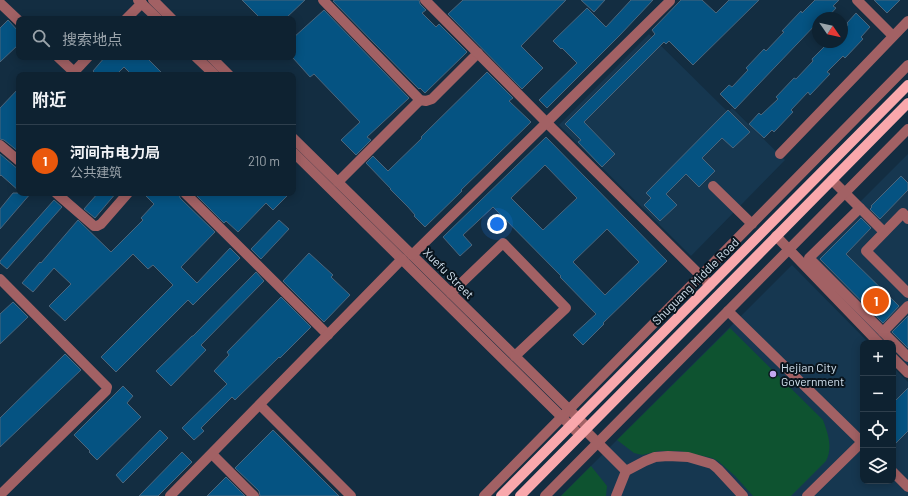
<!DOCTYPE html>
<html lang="zh">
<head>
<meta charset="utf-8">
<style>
	:root { --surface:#0e2231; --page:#172a39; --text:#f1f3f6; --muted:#9ba4ab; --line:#2e3f4d; --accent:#ea580c }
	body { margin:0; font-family:Barlow,"Noto Sans SC",sans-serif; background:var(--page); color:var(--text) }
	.controls { position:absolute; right:12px; bottom:12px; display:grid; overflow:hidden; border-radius:8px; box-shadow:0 2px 10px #0003 }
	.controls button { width:36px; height:36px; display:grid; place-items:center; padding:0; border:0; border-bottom:1px solid var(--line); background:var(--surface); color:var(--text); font:20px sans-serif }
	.compass { position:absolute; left:812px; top:12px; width:36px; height:36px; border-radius:50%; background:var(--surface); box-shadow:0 2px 10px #0003; rotate:124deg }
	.you { position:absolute; left:497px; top:224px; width:14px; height:14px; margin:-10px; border:3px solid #fff; border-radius:50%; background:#1a73e8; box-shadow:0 0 0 6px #1a73e833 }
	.badge { display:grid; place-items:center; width:26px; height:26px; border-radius:50%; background:var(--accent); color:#fff; font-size:13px; font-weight:700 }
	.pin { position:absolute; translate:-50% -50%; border:2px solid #fff; box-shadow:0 1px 4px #0006 }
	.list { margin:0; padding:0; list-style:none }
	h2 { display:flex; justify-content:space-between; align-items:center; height:52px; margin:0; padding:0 16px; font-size:17px }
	h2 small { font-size:13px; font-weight:400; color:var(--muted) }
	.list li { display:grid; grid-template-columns:26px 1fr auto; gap:12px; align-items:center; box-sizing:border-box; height:72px; padding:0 16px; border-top:1px solid var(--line) }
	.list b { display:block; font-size:15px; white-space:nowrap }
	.list p { margin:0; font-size:13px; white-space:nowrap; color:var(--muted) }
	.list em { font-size:13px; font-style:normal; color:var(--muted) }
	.icon { flex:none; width:22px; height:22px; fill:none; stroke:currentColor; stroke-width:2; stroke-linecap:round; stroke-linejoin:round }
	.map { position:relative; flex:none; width:908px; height:496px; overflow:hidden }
	.search { position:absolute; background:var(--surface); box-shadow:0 2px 10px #0003; left:16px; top:16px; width:280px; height:44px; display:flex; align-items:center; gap:10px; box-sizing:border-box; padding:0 14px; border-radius:8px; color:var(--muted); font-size:15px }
	.panel { position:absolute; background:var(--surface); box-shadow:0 2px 10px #0003; left:16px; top:72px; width:280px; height:124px; border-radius:8px }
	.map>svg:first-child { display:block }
</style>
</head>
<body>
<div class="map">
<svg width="908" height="496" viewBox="0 0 908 496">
	<rect width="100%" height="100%" fill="#132d41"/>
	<g fill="#163750">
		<path d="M649,34L728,112L732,108L785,160L691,256L559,125Z"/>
		<path d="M908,154V365L893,350V343H886L803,259Z"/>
		<path d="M792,265L869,343H863V481H893V367L908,382V496H561Z"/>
	</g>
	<g fill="#0e5330">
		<path d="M730,328L823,420C828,434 833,447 826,461L791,496H753L735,476L718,461L712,458L680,451H659L642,455L634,453L617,440Z"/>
		<path d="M591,466L607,486L606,496H561Z"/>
	</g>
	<g fill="#055382" stroke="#4b667d" fill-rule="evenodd">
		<path d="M242,0H305L285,19H261Z"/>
		<path d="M335,0H419L420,4L426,10L422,13L436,27L439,24L467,52L425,93L420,88L419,89L333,1Z"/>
		<path d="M463,0H566L521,46L543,68L522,89L448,14Z"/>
		<path d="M581,0H605L594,12Z"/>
		<path d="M631,0H653L620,35L547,108L539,100L577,63L562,48L561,49L553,41L587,8L606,27Z"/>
		<path d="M681,0H702L716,13L729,0H759L693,65L669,41L666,44L664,42L584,122L615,154L602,167L578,142L581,140L565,124L655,34L652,30Z"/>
		<path d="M815,0H839L833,6L836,8L827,18H818V22L735,109L720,94L729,85L732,87L748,70L746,68L764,49L766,51L784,32L782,31L801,11L802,13Z"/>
		<path d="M874,0H900L887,13Z"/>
		<path d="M324,10L409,98L367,137L371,140L356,155L341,140L360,122L314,74L310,77L293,58V38Z"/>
		<path d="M856,13L870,27L861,37L863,39L845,58L843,56L827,72L830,74L810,95L808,92L791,110L793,112L774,132L772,130L764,138L749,124L759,113L761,115L778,99L776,97L794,78L796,79L813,61L812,59L829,42H842V32L848,25L847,23Z"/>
		<path d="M8,20L19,32V44L0,62V28Z"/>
		<path d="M105,57H146L164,75H132L124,67L116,75H97L93,71Z"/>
		<path d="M487,72L513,98L509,101L531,122L461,190L462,191L425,227L414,216L415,215L408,207L390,189H391L366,163L373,156L388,171L422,138L421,137Z"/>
		<path d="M19,88V152L4,140L0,139V108Z"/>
		<path d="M728,110L750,132L733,148L722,138L702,158L715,171L699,187L686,174L666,194L677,205L660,221L644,205L651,198L646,193Z"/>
		<path d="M546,137L667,261L603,323L604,324L583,345L573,335L596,314L560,277L561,276L493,207L463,235L472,245L460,256L443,237ZM545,165L577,198L543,230L511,198ZM607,229L639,262L605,295L573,262Z"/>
		<path d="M0,154L19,170V191L1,175L0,176Z"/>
		<path d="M901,176L908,183V190L880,219L870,209L872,207L871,206Z"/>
		<path d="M13,193H31L0,229V209Z"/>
		<path d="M98,193H116L95,218L84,209Z"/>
		<path d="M143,193H179L180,198L215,232L181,267L197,283L230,248L240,258L193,305L188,300L116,372L101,357L173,285L153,265L148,269L133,254L65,321L49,306L71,284L54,268L33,292L22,283L40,262L41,263L78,220L111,252L143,220L141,218L154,204Z"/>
		<path d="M194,193H290L273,210L266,203L238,232L226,221L224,223Z"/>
		<path d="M54,200L62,207L7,269L0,263V261Z"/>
		<path d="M861,218L871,228L846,254L899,306L883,323L820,259Z"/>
		<path d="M279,220L289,229L261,259L251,249Z"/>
		<path d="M309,253L333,275L331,277L350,295L324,322L283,281Z"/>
		<path d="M256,272L264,281L201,345L206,350L171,386L156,371L192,336H193Z"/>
		<path d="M281,297L311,327L280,358L279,357L235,400L232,397L201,428L204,431L194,440L182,428L227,384L214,371L229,355L227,352Z"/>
		<path d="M13,302L28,317L0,344V314Z"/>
		<path d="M908,316V348L892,332Z"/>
		<path d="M65,354L81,370L0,447V418Z"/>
		<path d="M123,386L133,396L127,403L141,417L97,460L89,452L90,451L74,435Z"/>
		<path d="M908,388V431L893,446V403Z"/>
		<path d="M160,430L168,438L123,483L116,475Z"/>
		<path d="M273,430L339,496H260L259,491L235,468Z"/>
		<path d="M182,452L192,462L158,496H139Z"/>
		<path d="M226,477L245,496H207Z"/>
	</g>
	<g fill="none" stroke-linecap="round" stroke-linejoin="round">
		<g stroke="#a26164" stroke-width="10">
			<path d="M138,0L158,19"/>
			<path d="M153,0L172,19"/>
			<path d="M323,0L420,100L426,101L432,99L478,53"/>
			<path d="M425,0L546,122L710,285"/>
			<path d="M857,0L893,36"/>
			<path d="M0,3L19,21"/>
			<path d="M126,19L142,3"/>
			<path d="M58,57L74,72L88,57"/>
			<path d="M196,57L215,75"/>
			<path d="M211,57L229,75"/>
			<path d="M293,138L587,427"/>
			<path d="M0,145L19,161"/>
			<path d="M293,152L580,435"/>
			<path d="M780,154L908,21"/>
			<path d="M832,180L884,232"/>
			<path d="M338,182L420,100"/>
			<path d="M713,186L752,224"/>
			<path d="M56,193L94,226H97L101,224L128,193"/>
			<path d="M185,193L328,335"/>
			<path d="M860,208L809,258L908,357"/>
			<path d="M908,219L903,213L866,251L908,293"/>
			<path d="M776,236L879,343"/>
			<path d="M412,255L670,1"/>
			<path d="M0,279L107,387L106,391L0,495"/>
			<path d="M451,293L503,243L566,308L515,356"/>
			<path d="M728,311L863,443"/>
			<path d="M883,332L908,306"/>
			<path d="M893,358L908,373"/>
			<path d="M260,405L351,496"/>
			<path d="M585,430L626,471"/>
			<path d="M212,454L254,496"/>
			<path d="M893,472L908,487"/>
			<path d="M170,496L402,259"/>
			<path d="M484,496L908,65"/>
			<path d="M545,496L908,129"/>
			<path d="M616,496L626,471L645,461L655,457L668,456L688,457L712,464L718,469L743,496"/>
			<path d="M807,496L862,442"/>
		</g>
		<g stroke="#f9a8ac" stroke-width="10">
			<path d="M501,496L908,85"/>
			<path d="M520,496L908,103"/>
		</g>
	</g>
	<circle fill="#c4a7f1" stroke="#09141d" stroke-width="1.5" cx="773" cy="374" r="4"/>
	<g text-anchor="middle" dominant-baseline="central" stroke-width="4" stroke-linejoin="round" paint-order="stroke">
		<g font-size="12" fill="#d1e0ed" stroke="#09141d">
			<text transform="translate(449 273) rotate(45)">Xuefu Street</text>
			<text transform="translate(695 281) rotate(-45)">Shuguang Middle Road</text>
		</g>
		<g font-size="12" fill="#d1e0ed" stroke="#09141d" text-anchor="start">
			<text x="781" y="367">Hejian City<tspan x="781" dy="14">Government</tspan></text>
		</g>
	</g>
</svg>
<div class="controls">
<button>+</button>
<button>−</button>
<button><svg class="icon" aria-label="locate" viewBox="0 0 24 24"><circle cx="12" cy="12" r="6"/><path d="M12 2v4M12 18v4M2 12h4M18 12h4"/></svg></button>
<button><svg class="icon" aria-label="layers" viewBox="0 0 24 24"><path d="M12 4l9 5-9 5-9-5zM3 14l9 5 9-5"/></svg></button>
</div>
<svg class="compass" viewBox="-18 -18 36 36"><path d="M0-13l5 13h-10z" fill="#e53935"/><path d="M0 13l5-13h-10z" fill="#9ba4ab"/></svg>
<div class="you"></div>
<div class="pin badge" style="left:876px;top:301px">1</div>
<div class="search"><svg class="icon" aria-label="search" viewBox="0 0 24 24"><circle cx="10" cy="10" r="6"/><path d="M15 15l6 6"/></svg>搜索地点</div>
<section class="panel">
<h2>附近<small></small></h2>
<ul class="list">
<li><span class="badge">1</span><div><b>河间市电力局</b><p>公共建筑</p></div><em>210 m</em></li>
</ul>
</section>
</div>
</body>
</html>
